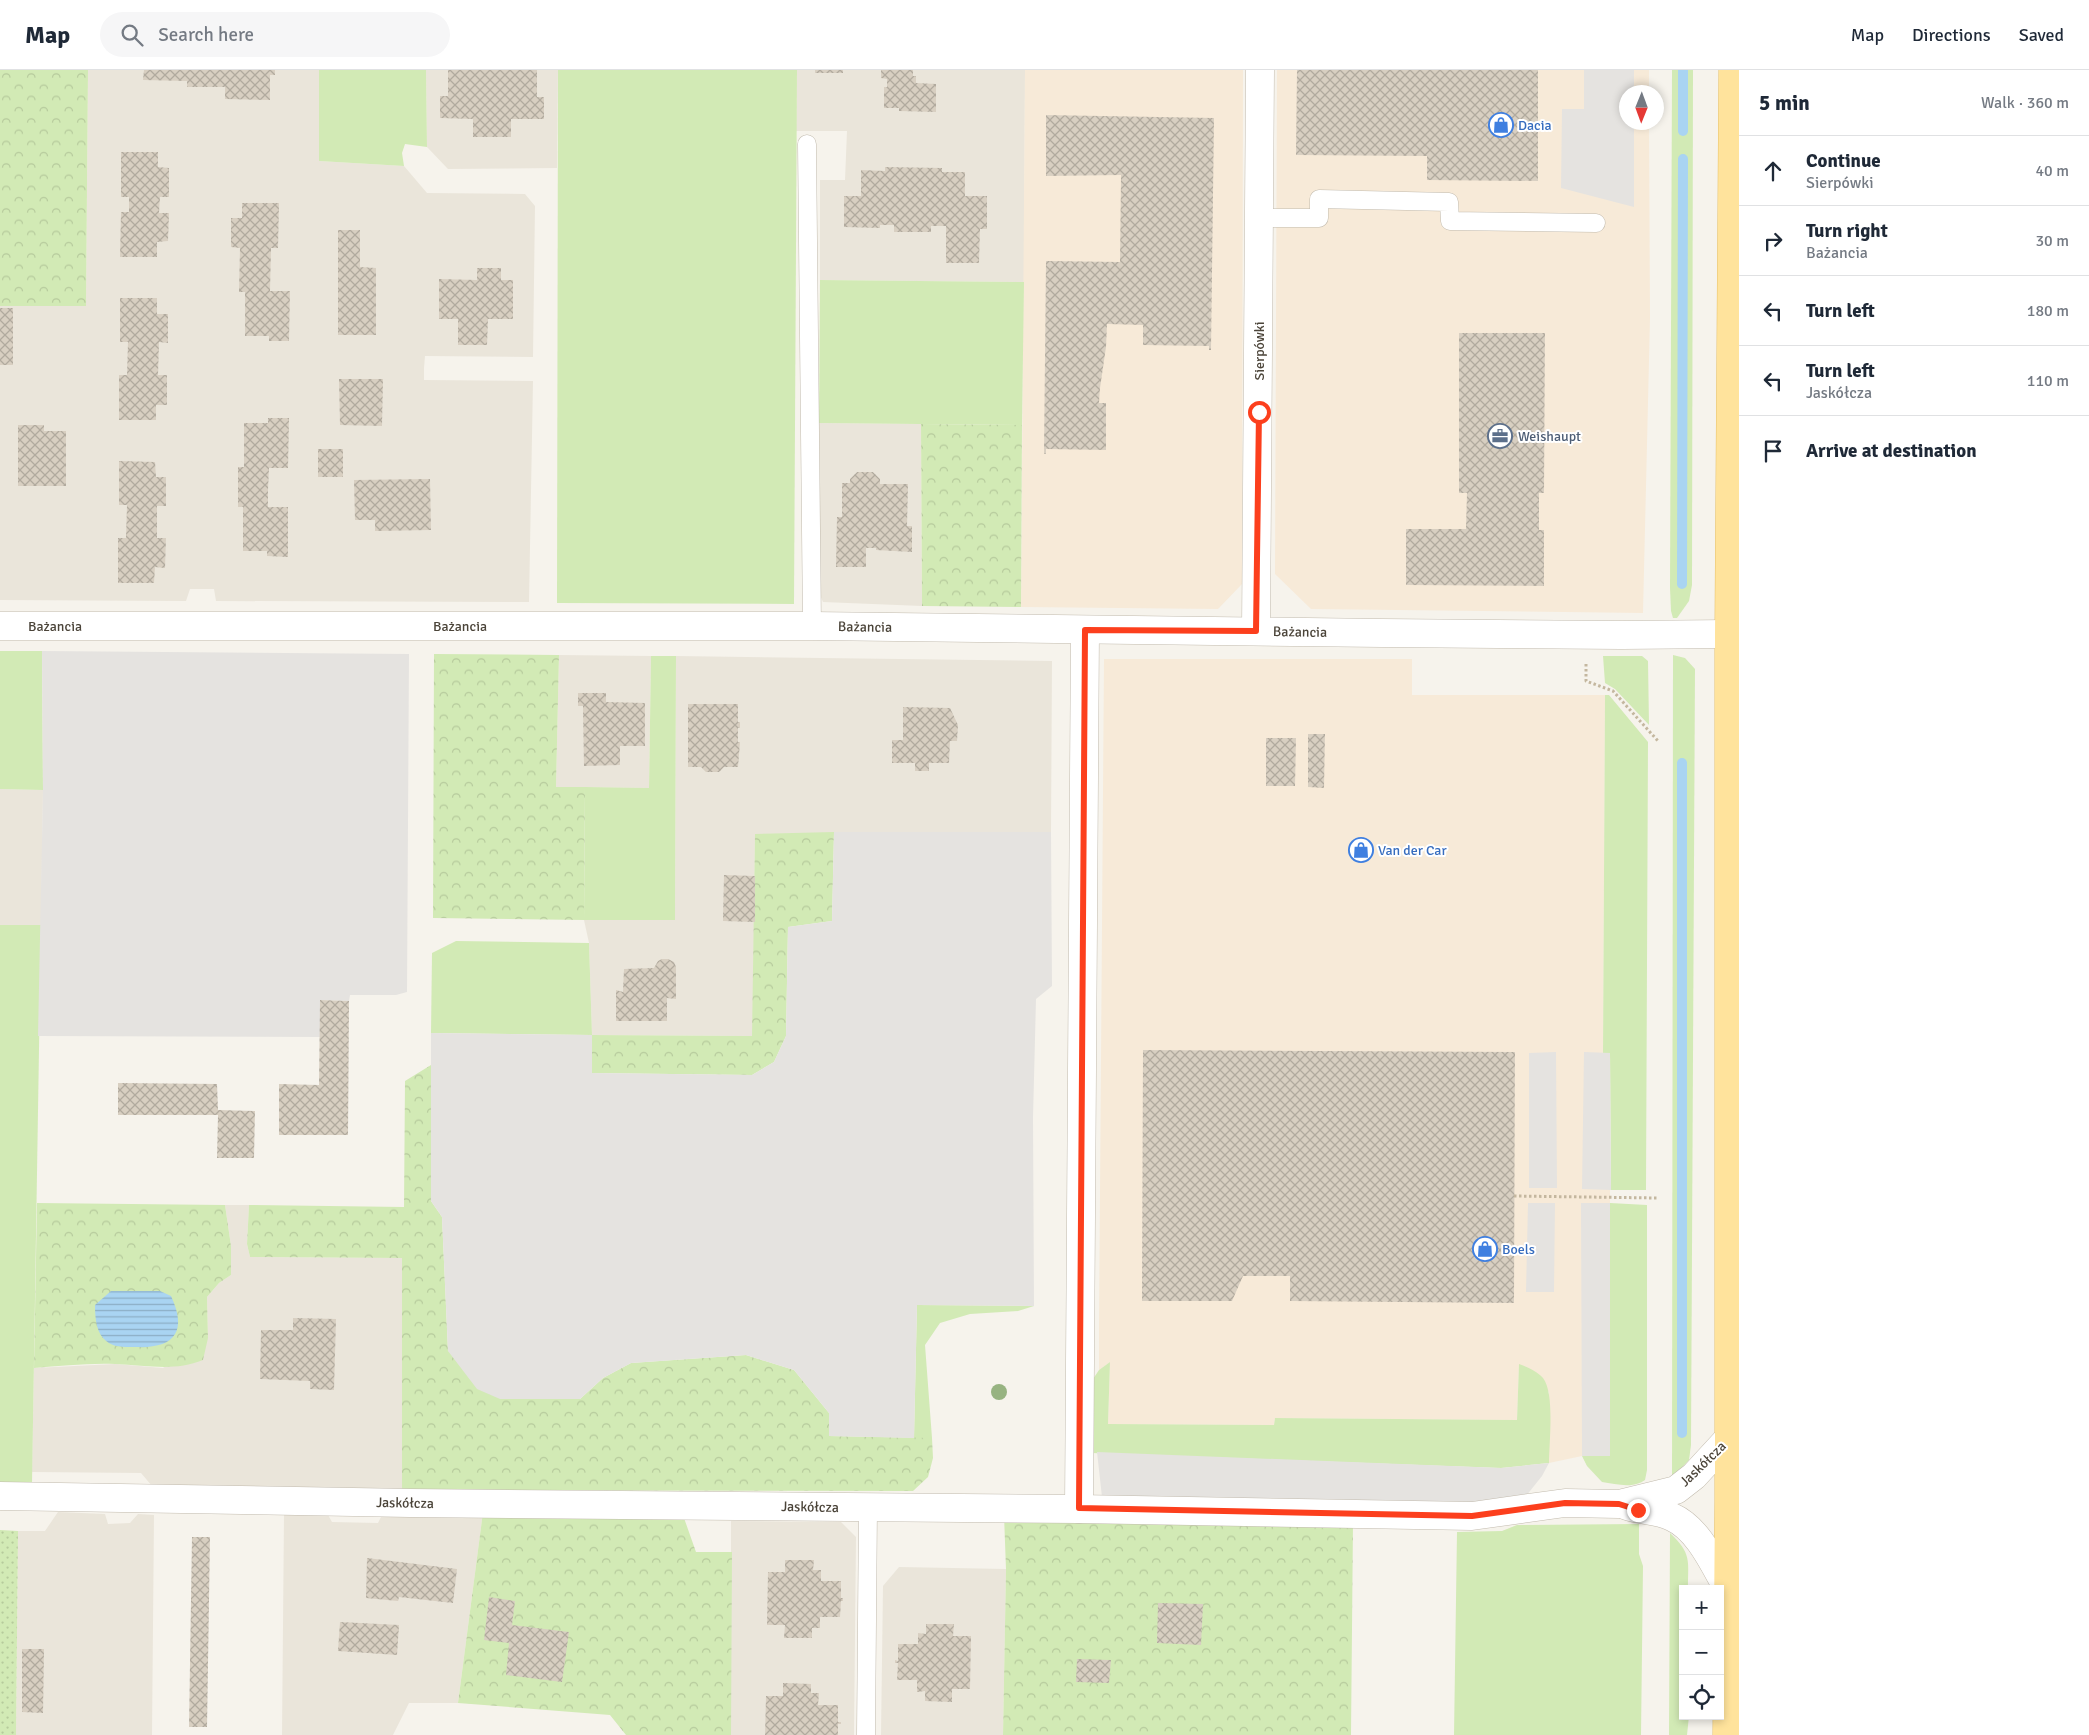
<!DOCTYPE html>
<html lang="en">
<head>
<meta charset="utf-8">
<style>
	:root { --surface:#fff; --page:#f6f6f7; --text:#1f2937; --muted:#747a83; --line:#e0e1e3 }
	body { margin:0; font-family:Signika,sans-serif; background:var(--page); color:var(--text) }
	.controls { position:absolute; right:15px; bottom:15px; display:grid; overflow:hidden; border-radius:0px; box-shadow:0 2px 8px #0003 }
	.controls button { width:45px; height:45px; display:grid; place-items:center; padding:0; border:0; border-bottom:1px solid var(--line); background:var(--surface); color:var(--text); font:25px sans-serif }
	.compass { position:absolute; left:1619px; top:15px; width:45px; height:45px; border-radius:50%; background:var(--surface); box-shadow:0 2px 8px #0003; rotate:181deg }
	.stop { position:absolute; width:15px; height:15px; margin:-11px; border:4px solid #fc3f1d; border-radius:50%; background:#fff }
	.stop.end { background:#fc3f1d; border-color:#fff; box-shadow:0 1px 5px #0008 }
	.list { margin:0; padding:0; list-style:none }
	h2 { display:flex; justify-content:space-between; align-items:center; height:65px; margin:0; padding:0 20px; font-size:21px }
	h2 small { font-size:16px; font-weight:400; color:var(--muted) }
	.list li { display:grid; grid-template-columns:32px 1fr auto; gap:15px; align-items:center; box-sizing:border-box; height:70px; padding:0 20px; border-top:1px solid var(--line) }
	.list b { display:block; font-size:19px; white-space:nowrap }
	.list p { margin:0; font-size:16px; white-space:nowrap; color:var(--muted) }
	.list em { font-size:16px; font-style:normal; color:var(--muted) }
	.icon { flex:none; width:28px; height:28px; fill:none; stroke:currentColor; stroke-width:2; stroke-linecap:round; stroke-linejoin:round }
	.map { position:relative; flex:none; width:1739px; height:1665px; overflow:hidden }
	header { display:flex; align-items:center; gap:30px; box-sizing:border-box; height:70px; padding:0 25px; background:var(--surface); border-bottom:1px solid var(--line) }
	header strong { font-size:24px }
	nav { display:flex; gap:28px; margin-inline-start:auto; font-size:18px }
	.search { width:350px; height:45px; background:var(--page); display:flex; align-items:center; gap:12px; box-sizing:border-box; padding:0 18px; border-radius:28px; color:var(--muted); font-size:19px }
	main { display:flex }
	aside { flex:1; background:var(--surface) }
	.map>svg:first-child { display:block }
</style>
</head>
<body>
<header>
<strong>Map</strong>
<div class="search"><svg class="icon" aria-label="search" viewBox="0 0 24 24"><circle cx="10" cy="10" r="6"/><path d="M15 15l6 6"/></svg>Search here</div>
<nav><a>Map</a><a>Directions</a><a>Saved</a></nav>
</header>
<main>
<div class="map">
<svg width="1739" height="1665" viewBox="0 0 1739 1665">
	<defs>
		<pattern id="forest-crowns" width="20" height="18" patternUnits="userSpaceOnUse" patternTransform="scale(1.25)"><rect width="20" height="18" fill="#d2eab5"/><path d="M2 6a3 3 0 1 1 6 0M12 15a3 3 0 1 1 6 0" fill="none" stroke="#b6ca9c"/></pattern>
		<pattern id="garden-dots" width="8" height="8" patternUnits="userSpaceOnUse" patternTransform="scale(1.25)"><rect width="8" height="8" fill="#d2eab5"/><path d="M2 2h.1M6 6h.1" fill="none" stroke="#b6ca9c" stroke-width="1.8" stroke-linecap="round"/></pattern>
		<pattern id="water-rules" width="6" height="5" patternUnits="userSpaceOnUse" patternTransform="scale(1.25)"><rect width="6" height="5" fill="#a9d4f2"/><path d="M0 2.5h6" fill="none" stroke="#8caec5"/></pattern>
		<pattern id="building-cross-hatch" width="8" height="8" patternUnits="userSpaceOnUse" patternTransform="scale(1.25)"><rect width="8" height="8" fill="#d8cfc1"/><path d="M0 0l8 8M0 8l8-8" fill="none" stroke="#b1aa9e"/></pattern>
	</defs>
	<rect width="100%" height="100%" fill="#f6f3ec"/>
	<g fill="#eae5da">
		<path d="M88,0H319V91L404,96L427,123L525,124L535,136L533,287L425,286L424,298V310L533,311L529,532L216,531L214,519H190L186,531L0,530V236H86Z"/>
		<path d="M426,0H558L557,98L448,99L427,77Z"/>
		<path d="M797,0H1025L1024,212L820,210V110H845L847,61H796Z"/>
		<path d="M819,353L921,354L922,536L823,532L817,518Z"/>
		<path d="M559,585L651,586L649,718L556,717Z"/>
		<path d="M676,586L1052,591L1051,762L755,764L753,966L592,965L589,873L584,850H675Z"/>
		<path d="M0,719L43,720L41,855H0Z"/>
		<path d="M225,1135H249L247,1174L250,1187L402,1188V1420L152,1416L141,1403L32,1402L34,1298L115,1294L163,1298L208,1268L207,1227L219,1213L231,1205V1176Z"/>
		<path d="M58,1442L105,1444L108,1454L130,1453L138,1444L154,1445L152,1665H16L18,1461H45Z"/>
		<path d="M483,1442L458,1633H409L393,1665H282L284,1445H328L332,1452L378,1453L383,1443Z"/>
		<path d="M731,1451L841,1452L856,1467L854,1665H731Z"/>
		<path d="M899,1497L1006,1499L1003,1665H881L883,1516Z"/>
	</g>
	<g fill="#f7ead8">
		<path d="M1025,0H1243L1242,514L1218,539L1021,537Z"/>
		<path d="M1277,0H1649V22H1626V52L1649,53L1650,248L1643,543L1311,539L1275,504Z"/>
		<path d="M1104,589H1412V625H1605L1603,982L1610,983V1386H1582L1549,1393V1322L1519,1295L1517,1350L1275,1348L1274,1355L1108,1354L1110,1292L1099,1300V1257Z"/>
	</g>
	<g fill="#d2eab5">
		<path d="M319,0H426L427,77L405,74L402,83L404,96L319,91Z"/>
		<path d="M558,0H797L794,534L557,533Z"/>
		<path d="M1672,0H1693L1692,515L1689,531L1677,548H1673L1671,541L1670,518Z"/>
		<path d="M820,210L1024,212L1022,355L819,353Z"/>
		<path d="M0,581H42L43,720L0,719Z"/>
		<path d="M1673,585L1685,588L1695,599L1691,1375L1689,1390L1672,1408Z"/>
		<path d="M651,586H676L675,850H584L585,717L649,718Z"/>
		<path d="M1603,586H1642L1648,591L1649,655L1615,619L1605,613Z"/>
		<path d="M1605,625H1609L1648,672L1646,1120H1611L1610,983H1603Z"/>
		<path d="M0,855H41L32,1414H0Z"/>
		<path d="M456,871L589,873L592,965L431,963L432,883Z"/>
		<path d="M1610,1133L1647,1135V1400L1645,1410C1633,1419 1616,1414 1602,1412L1587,1396L1582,1386L1610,1385Z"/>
		<path d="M917,1235L1034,1236L1018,1241L970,1244L940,1253L925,1275L932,1368H914Z"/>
		<path d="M1110,1292L1108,1354L1274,1355L1275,1348L1517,1350L1519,1294C1527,1297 1537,1301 1543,1308C1555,1323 1549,1373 1549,1393L1501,1398L1091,1383L1093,1309L1099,1300Z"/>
		<path d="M1639,1454V1484L1643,1496L1641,1665H1454L1457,1462L1502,1461L1517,1455Z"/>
		<path d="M1670,1463C1692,1484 1688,1490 1688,1519H1683V1646H1689L1687,1665H1669Z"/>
	</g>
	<g fill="url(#forest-crowns)">
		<path d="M0,0H88L86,236H0Z"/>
		<path d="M921,354L1022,355L1021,537L922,536Z"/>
		<path d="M434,584L559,585L556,717H585L584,850L433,848Z"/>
		<path d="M834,762L832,851L788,857L786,966L774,992L752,1005L592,1003V965L752,966L755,764Z"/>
		<path d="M431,995V1131L442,1147L448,1281L580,1329L603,1308L631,1293L746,1285L794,1300L829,1343V1366L932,1368L933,1388L928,1407L913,1421L402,1420V1188L250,1187L247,1174L249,1135L404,1137L405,1011Z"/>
		<path d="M37,1133L225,1135L231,1176V1205L219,1213L207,1227L208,1268L203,1290C174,1302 146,1295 115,1294C88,1293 61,1296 34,1298Z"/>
		<path d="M483,1442L684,1448L696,1482H732L731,1665H626L610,1645L458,1633Z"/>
		<path d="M1004,1445L1353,1452L1351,1665H1003L1006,1499Z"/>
	</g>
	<path fill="url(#garden-dots)" d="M0,1460L18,1461L16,1665H0Z"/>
	<g fill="#e5e3e0">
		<path d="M1584,0H1634V22H1626V52L1634,53V137L1561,118L1562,39H1584Z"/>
		<path d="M42,581L409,584L407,922L396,925H350L349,931L320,930V967L38,966L43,720Z"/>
		<path d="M834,762H1051L1052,916L1036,929L1033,1048L1034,1236L917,1235L914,1368L829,1366V1343L794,1300L746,1285L631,1293L603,1308L580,1329H500L477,1319L448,1281L442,1147L431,1131V963L592,965V1003L752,1005L774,992L786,966L788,857L832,851Z"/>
		<path d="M1556,982L1557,1118H1529V983Z"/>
		<path d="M1584,982L1610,983L1611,1120L1582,1119Z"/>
		<path d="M1528,1133H1555L1554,1222H1526Z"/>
		<path d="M1581,1133H1610V1386H1582Z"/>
		<path d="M1097,1382L1501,1398L1549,1393L1542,1406L1526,1426L1513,1433L1102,1427Z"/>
	</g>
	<path fill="url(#water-rules)" d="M111,1221H160L171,1226C188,1262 174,1279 135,1277C123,1277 112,1278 103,1268C96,1260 95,1246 95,1235Z"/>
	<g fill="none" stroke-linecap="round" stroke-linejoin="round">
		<g stroke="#a9d4f2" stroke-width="10">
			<path d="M1683,61V0"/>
			<path d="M1682,514L1683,89"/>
			<path d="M1682,693V1363"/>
		</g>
	</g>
	<g fill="url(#building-cross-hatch)">
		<path d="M144,0H275V5H270V30L225,29V17H187V11L143,10Z"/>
		<path d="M448,0H537V27H544V49H511V67H473V49L440,48V26H448Z"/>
		<rect x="815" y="0" width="28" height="3"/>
		<path d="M881,0H913V6H916V13L936,14V42L899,41V38H884V17H887V9L881,8Z"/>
		<path d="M1297,0H1538V111L1427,110V86L1296,85Z"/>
		<path d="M1046,45L1214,48L1211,280H1209V276L1143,275V255L1107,254L1106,277L1100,318L1099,333H1106V380L1046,379V384H1044L1046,191L1120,192L1121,105L1046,106Z"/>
		<path d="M121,82H158V97L169,98V127H160L159,143H169L168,171L157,172V187H120L121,142H129V127H121Z"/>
		<path d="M885,97L942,98V102H965V126H987V159H980L979,193H946V156H931V162H894V155H880V158L844,157V126H861V100L885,101Z"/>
		<path d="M242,133H279L278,178H271L270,221H290L289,271H269V266H245V222H239L240,178L231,177V148H242Z"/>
		<path d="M338,160H360V197L376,198V265H338Z"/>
		<path d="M477,198H501V210H513V249H488L487,275H458V249H439V209L477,210Z"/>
		<path d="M120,228H157V244H168V273L159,272L158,305H167V335H156V350H119V305H127L128,272H120Z"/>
		<rect x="0" y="238" width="13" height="57"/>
		<path d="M1459,263H1545L1544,423H1539V460H1544V516L1406,515V459H1466L1467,423H1459Z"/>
		<path d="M339,309H383L382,356L340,355Z"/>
		<path d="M268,348H289L288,398H269L268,420V437H288V487L267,486V481H243V437H238V397H244V353H268Z"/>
		<path d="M18,355H44V361H66V416H18Z"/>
		<rect x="318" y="379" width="25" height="28"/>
		<path d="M119,391L155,392L156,407H166V436H157V468H166L165,498L155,497L154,513H118V468H126L127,435H119Z"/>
		<path d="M857,402H873L880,409V414H908L907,456H912V482L876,480V478H866V497H836L837,447H842V413H850V409Z"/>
		<path d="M430,409L431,460L375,461V450H355L354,410Z"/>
		<path d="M578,623H606V632L645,633V676H620V695L584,696L583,636H578Z"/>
		<path d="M688,634H738V652H740V658H738V672H740L738,697H724L719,702H706L701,697H688Z"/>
		<path d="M903,637L950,638L958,655L957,671H950L949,693H929V701H915V693H892V670H903Z"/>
		<path d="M1308,664H1325L1324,718L1308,717Z"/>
		<path d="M1266,668H1296L1295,716H1266Z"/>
		<path d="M724,805L755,806V852L723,851Z"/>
		<path d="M662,889H668L674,892L676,897V929L667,928V951H616V920L623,922L624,899L654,898L658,891Z"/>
		<path d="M320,930L349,931L348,1065H279V1014L319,1015Z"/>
		<path d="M1143,980L1515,982L1514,1233L1290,1231V1206H1243L1232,1231H1142Z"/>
		<path d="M118,1013L217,1014L218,1040L255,1041L254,1088H217L218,1045H118Z"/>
		<path d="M293,1248L336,1249L334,1320L310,1319V1311L260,1309L261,1260H293Z"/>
		<path d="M192,1467H210L207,1657H189Z"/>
		<path d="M367,1488L457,1499L453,1533L399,1527L398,1531L366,1528Z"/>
		<path d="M785,1490H814L813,1500H821V1511H841V1528H843V1531H841L840,1547H820V1558H812V1568H784L785,1555H767L768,1502H785Z"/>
		<path d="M489,1527L515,1531L512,1555L569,1562L562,1612L506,1605L509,1573L484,1570Z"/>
		<path d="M1158,1533L1203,1534L1201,1575L1157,1573Z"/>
		<path d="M340,1552L399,1555L397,1585L338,1581Z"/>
		<path d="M926,1554H954L953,1566H971L970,1619H952V1632L925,1631V1621L917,1622V1610H897L898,1593H895V1590L898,1591V1574H918V1563L926,1564Z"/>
		<path d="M22,1579H44L43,1643L22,1642Z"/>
		<path d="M1077,1589L1111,1590L1109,1613L1076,1612Z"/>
		<path d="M783,1613L811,1614V1623H819L818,1635H838V1652H841V1654H838V1665H765L766,1626H783Z"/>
	</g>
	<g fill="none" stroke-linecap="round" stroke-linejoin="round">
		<defs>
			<g id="lane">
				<path d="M807,74L812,556"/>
				<path d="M1260,148H1319V129L1449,132L1450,151L1596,153"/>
				<path d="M866,1665L868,1437"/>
			</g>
			<g id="street">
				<path d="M0,556H812L1382,563L1622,565L1729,564"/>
				<path d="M1256,561L1260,0"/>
				<path d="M0,1426L410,1433L1079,1439L1472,1446L1565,1433L1619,1434L1676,1420L1694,1406L1729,1368"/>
				<path d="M1627,1436C1642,1441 1658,1440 1672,1447C1699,1459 1714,1495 1728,1519"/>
				<path d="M1079,1439L1085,560"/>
			</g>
			<path id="primary" d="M1727,1665L1729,1432V564L1733,0"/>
		</defs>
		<use href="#lane" stroke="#c2bbae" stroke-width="19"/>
		<use href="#street" stroke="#c2bbae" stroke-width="29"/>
		<use href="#primary" stroke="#e6c16a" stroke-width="29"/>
		<g stroke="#c4b79f" stroke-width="3" stroke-dasharray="2.5 2.5" stroke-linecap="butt">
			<path d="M1586,594V611L1613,621L1658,671"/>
			<path d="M1514,1126L1657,1128"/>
		</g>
		<use href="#lane" stroke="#fff" stroke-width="18"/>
		<use href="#street" stroke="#fff" stroke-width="28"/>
		<use href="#primary" stroke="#ffe39c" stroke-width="28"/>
	</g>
	<circle fill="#97b381" cx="999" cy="1322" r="8"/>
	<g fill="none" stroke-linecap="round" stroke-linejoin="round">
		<path stroke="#fc3f1d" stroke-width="6" d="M1259,342L1256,561L1085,560L1079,1438L1472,1446L1565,1433L1619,1434L1638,1440"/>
	</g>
	<defs>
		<symbol id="shop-ring" viewBox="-11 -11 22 22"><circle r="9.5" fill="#fff" stroke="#3f7fe0" stroke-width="1.5"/><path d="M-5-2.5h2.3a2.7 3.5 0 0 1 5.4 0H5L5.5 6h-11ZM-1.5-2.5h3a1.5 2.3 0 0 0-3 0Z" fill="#3f7fe0"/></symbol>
		<symbol id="office-ring" viewBox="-11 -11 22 22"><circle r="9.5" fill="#fff" stroke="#5c6f8a" stroke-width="1.5"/><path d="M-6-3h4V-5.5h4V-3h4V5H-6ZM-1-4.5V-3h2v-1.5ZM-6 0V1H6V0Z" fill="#5c6f8a"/></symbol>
	</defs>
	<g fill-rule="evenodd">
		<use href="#shop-ring" x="1487" y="41" width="28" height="28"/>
		<use href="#office-ring" x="1486" y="352" width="28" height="28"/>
		<use href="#shop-ring" x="1347" y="766" width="28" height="28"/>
		<use href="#shop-ring" x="1471" y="1165" width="28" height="28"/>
	</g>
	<g text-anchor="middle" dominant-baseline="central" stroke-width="4" stroke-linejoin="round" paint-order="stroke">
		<g font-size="14" fill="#366cbe" stroke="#fff" text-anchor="start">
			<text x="1518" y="55">Dacia</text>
			<text x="1378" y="780">Van der Car</text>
			<text x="1502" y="1179">Boels</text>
		</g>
		<g font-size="14" fill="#4b4439" stroke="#fff">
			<text transform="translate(1259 281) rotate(-90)">Sierpówki</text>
			<text x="55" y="556">Bażancia</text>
			<text x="460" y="556">Bażancia</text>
			<text transform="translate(865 557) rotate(1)">Bażancia</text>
			<text transform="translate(1300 562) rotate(1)">Bażancia</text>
			<text transform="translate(1703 1394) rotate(-44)">Jaskółcza</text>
			<text transform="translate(405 1433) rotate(1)">Jaskółcza</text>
			<text transform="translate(810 1437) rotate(1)">Jaskółcza</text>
		</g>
		<g font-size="14" fill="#4e5e75" stroke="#fff" text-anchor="start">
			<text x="1518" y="366">Weishaupt</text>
		</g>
	</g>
</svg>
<div class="controls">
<button>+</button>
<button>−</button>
<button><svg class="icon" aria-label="locate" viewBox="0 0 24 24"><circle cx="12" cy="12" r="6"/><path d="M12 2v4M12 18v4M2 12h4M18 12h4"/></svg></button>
</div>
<svg class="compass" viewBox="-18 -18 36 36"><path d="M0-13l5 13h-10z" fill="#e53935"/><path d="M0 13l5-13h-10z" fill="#747a83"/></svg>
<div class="stop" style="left:1259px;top:342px"></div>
<div class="stop end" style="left:1638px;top:1440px"></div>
</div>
<aside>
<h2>5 min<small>Walk · 360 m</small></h2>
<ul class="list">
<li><svg class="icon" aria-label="ahead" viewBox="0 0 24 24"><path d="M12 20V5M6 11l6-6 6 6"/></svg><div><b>Continue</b><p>Sierpówki</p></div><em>40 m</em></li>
<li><svg class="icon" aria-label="right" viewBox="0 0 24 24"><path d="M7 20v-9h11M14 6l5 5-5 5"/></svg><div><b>Turn right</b><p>Bażancia</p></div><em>30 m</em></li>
<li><svg class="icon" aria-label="left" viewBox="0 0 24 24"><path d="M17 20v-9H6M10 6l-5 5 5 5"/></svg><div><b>Turn left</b></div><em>180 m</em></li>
<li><svg class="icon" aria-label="left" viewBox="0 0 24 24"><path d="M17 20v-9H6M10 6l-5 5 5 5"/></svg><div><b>Turn left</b><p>Jaskółcza</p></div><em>110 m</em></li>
<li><svg class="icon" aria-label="arrive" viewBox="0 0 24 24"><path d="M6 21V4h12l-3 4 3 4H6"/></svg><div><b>Arrive at destination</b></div></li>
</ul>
</aside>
</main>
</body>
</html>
